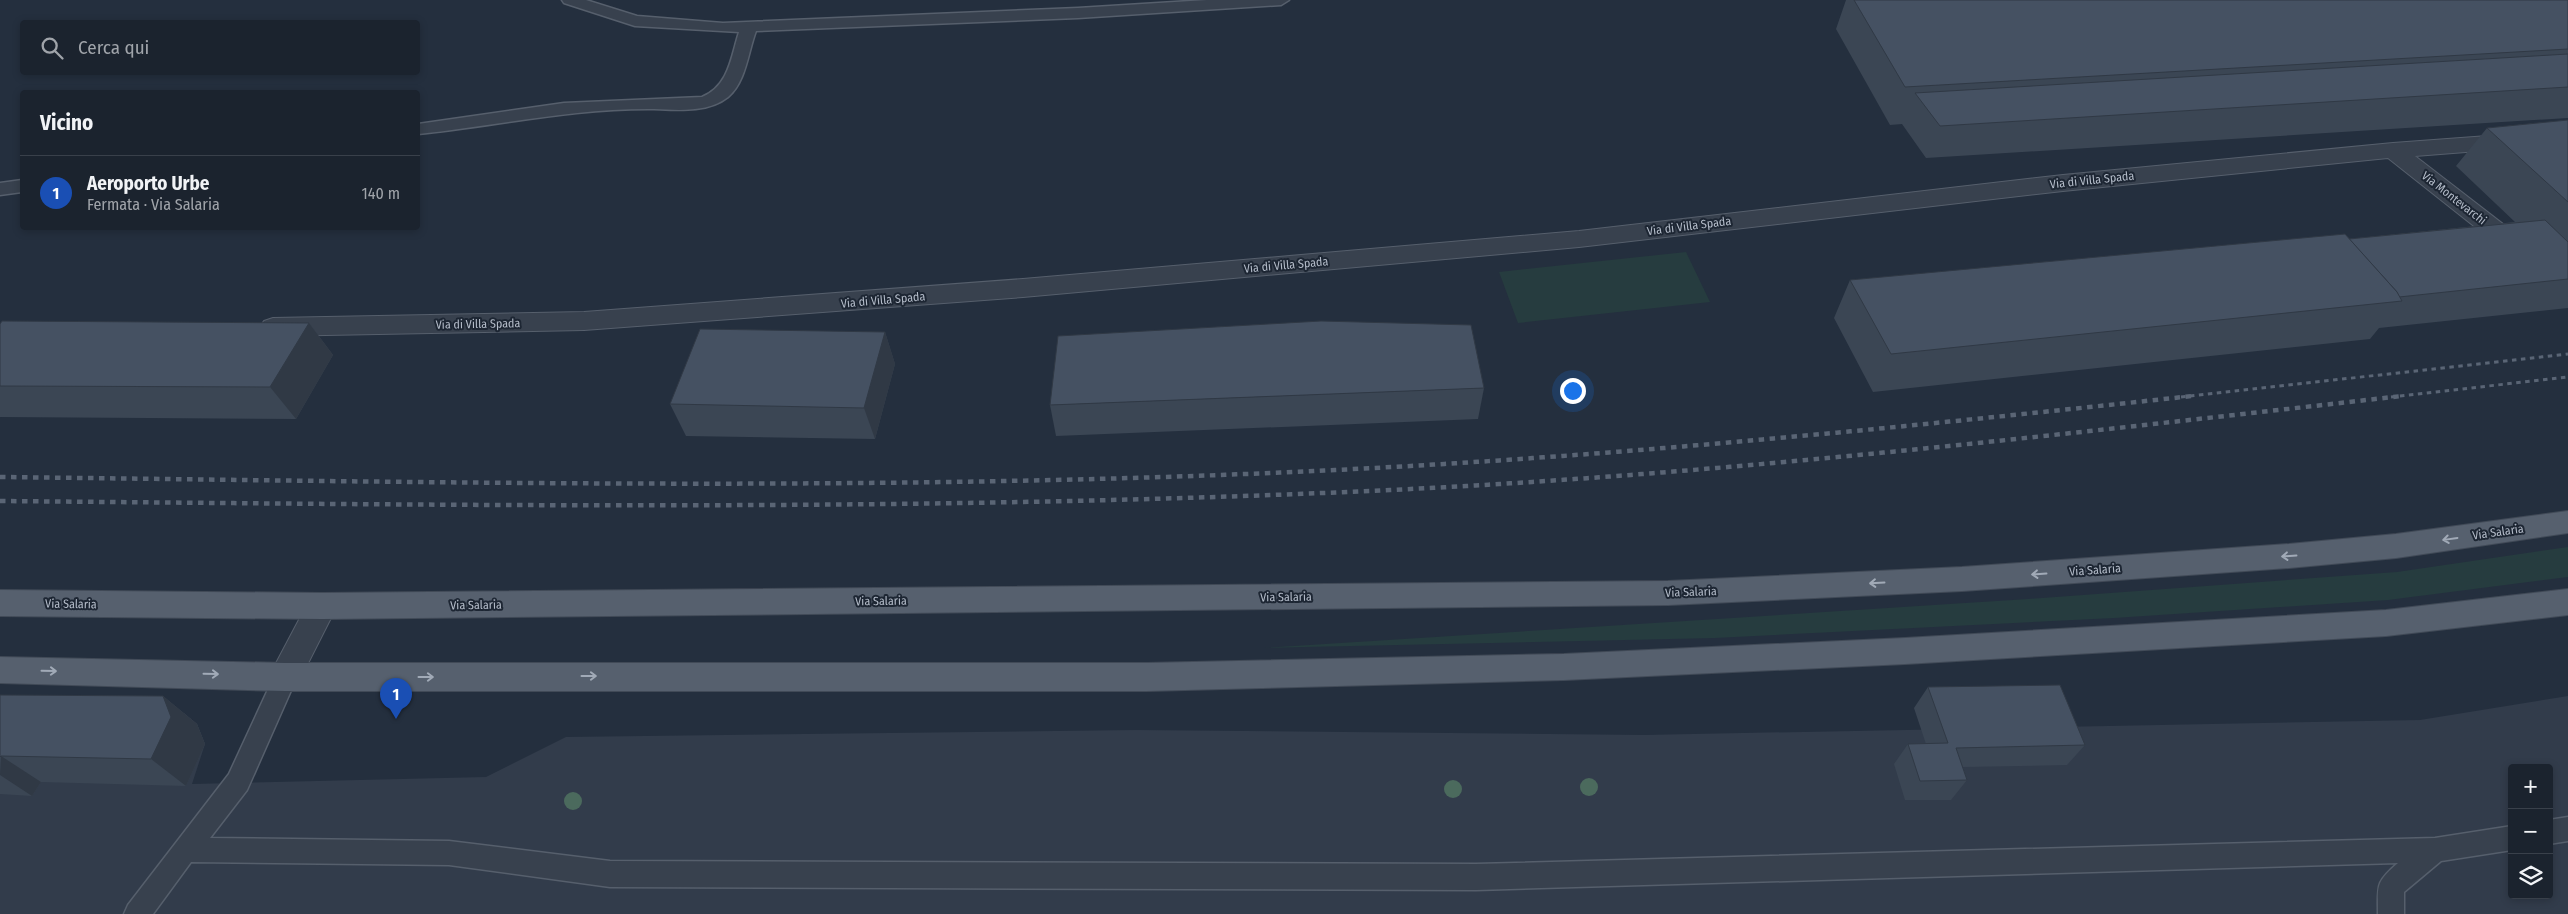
<!DOCTYPE html>
<html lang="it">
<head>
<meta charset="utf-8">
<style>
	:root { --surface:#1b232e; --page:#242b36; --text:#f1f3f6; --muted:#a0a4aa; --line:#39404a; --accent:#2563eb }
	body { margin:0; font-family:"Fira Sans Condensed",sans-serif; background:var(--page); color:var(--text) }
	.controls { position:absolute; right:15px; bottom:15px; display:grid; overflow:hidden; border-radius:5px; box-shadow:0 2px 8px #0003 }
	.controls button { width:45px; height:45px; display:grid; place-items:center; padding:0; border:0; border-bottom:1px solid var(--line); background:var(--surface); color:var(--text); font:25px sans-serif }
	.you { position:absolute; left:1572px; top:390px; width:18px; height:18px; margin:-12px; border:4px solid #fff; border-radius:50%; background:#1a73e8; box-shadow:0 0 0 8px #1a73e833 }
	.badge { display:grid; place-items:center; width:32px; height:32px; border-radius:50%; background:var(--accent); color:#fff; font-size:16px; font-weight:700 }
	.pin { position:absolute; translate:-50% -41px; filter:drop-shadow(0 1px 2px #0008) }
	.pin::after { content:''; position:absolute; top:26px; width:18px; height:15px; background:inherit; clip-path:polygon(0 0,100% 0,50% 100%) }
	.list { margin:0; padding:0; list-style:none }
	h2 { display:flex; justify-content:space-between; align-items:center; height:65px; margin:0; padding:0 20px; font-size:21px }
	h2 small { font-size:16px; font-weight:400; color:var(--muted) }
	.list li { display:grid; grid-template-columns:32px 1fr auto; gap:15px; align-items:center; box-sizing:border-box; height:75px; padding:0 20px; border-top:1px solid var(--line) }
	.list b { display:block; font-size:19px; white-space:nowrap }
	.list p { margin:0; font-size:16px; white-space:nowrap; color:var(--muted) }
	.list em { font-size:16px; font-style:normal; color:var(--muted) }
	.icon { flex:none; width:28px; height:28px; fill:none; stroke:currentColor; stroke-width:2; stroke-linecap:round; stroke-linejoin:round }
	.map { position:relative; flex:none; width:2568px; height:914px; overflow:hidden }
	.search { position:absolute; background:var(--surface); box-shadow:0 2px 8px #0003; left:20px; top:20px; width:400px; height:55px; display:flex; align-items:center; gap:12px; box-sizing:border-box; padding:0 18px; border-radius:5px; color:var(--muted); font-size:19px }
	.panel { position:absolute; background:var(--surface); box-shadow:0 2px 8px #0003; left:20px; top:90px; width:400px; height:140px; border-radius:5px }
	.map>svg:first-child { display:block }
</style>
</head>
<body>
<div class="map">
<svg width="2568" height="914" viewBox="0 0 2568 914">
	<rect width="100%" height="100%" fill="#242f3e"/>
	<path fill="#323c4b" fill-rule="evenodd" d="M2568,696V914H0V711L184,713L197,724L205,744L192,784L486,777L566,737L1136,730L1644,735L2420,720ZM2512,768H2549V895H2512Z"/>
	<g fill="#263c3f">
		<path d="M1686,252L1710,302L1518,323L1499,272Z"/>
		<path d="M2568,547V577L2388,600L2114,618L1715,638L1263,648L2028,599L2397,572Z"/>
	</g>
	<g fill="none" stroke-linecap="round" stroke-linejoin="round">
		<defs>
			<g id="service">
				<path d="M562,0H586L637,16L723,23L1078,8L1207,0H1289L1281,5L1078,18L756,31C748,52 746,82 728,97C708,113 678,110 654,109C574,108 497,126 418,134V124L564,103L702,97C729,86 731,57 739,32L635,26L564,3Z"/>
				<path d="M22,180V192L0,195V183Z"/>
				<path d="M285,667L293,670L297,677L247,790L210,838L449,841L610,861L1476,864L2435,838L2512,826V850L2441,861L2404,892V914H2378C2378,885 2375,883 2398,863L1476,890L610,887L449,865L191,862L153,914H124L128,905L229,774L277,670Z"/>
				<path d="M2568,817V841L2549,844V820Z"/>
			</g>
			<g id="minor">
				<path d="M2568,130V144L2415,156L2547,258H2568V276L2532,272L2388,158L2063,191L1579,247L1023,297L584,330L273,336L264,333L260,327L264,321L273,318L584,312L1023,279L1579,231L2063,175L2393,143Z"/>
				<path d="M322,593L333,597L337,606L296,687L285,691L274,687L270,677L274,667L311,597Z"/>
			</g>
			<g id="primary">
				<path d="M2568,511V533L2396,558L2289,568L1962,591L1668,605L322,619L0,616V590L322,593L1668,581L1962,567L2289,544L2396,534Z"/>
				<path d="M2568,589V615L2386,636L1905,664L1564,680L1147,691H285L0,683V657L285,663H1147L1564,654L1905,638L2386,610Z"/>
			</g>
		</defs>
		<use href="#service" stroke="#565f6c" stroke-width="3"/>
		<use href="#minor" stroke="#565f6c" stroke-width="2"/>
		<use href="#primary" stroke="#414a57" stroke-width="2"/>
		<use href="#service" fill="#38414e" fill-rule="evenodd"/>
		<use href="#minor" fill="#38414e" fill-rule="evenodd"/>
		<use href="#primary" fill="#56606e" fill-rule="evenodd"/>
		<g stroke="#5a6575" stroke-width="3" stroke-dasharray="4.5 4.5" stroke-linecap="butt">
			<path d="M2181,397L2568,354"/>
			<path d="M2391,397L2568,377"/>
		</g>
		<g stroke="#5a6575" stroke-width="4.5" stroke-dasharray="5.5 5.5" stroke-linecap="butt">
			<path d="M0,477C445,482 890,492 1335,470C1621,456 1907,427 2192,396"/>
			<path d="M0,501C464,505 927,512 1390,490C1729,474 2065,434 2402,396"/>
		</g>
	</g>
	<g fill="#4b6a5d">
		<circle cx="1589" cy="787" r="9"/>
		<circle cx="1453" cy="789" r="9"/>
		<circle cx="573" cy="801" r="9"/>
	</g>
	<g fill="#3b4654">
		<path d="M1846,0H2568V118L1926,158L1902,124L1890,125L1836,29Z"/>
		<path d="M2568,120V308L2379,328L2370,339L1873,392L1834,318L1850,280L2349,239L2515,222L2456,166L2487,128Z"/>
		<path d="M309,323L333,355L296,419L0,417V324Z"/>
		<path d="M885,332L895,364L875,439L686,436L670,404Z"/>
		<path d="M1484,388L1478,419L1056,436L1050,405Z"/>
		<path d="M1928,687L2085,745L2067,765L1963,767L1967,780L1951,800H1905L1894,764L1908,744H1926L1914,708Z"/>
		<path d="M0,695L163,696L197,724L205,744L186,786L41,782L32,796L0,794Z"/>
	</g>
	<g fill="#303945">
		<path d="M309,323L333,355L296,419L270,387Z"/>
		<path d="M885,332L895,364L875,439L864,408Z"/>
		<path d="M163,696L197,724L205,744L186,786L151,759Z"/>
		<path d="M1,756L41,782L32,796L0,775Z"/>
	</g>
	<g fill="#455162" stroke="#303945">
		<path d="M1854,0H2568V49L1905,87Z"/>
		<path d="M2568,54V87L1940,126L1915,93Z"/>
		<path d="M2568,120V202L2487,128Z"/>
		<path d="M2545,220L2568,242V279L2399,297L2397,292L2349,239Z"/>
		<path d="M2345,234L2397,292L2402,301L1891,354L1850,280Z"/>
		<path d="M2,321L309,323L270,387L0,386V324Z"/>
		<path d="M1321,321L1471,325L1484,388L1050,405L1058,336Z"/>
		<path d="M700,329L885,332L864,408L670,404Z"/>
		<path d="M2060,685L2085,745L1956,748L1967,780L1920,781L1908,744L1948,743L1928,687Z"/>
		<path d="M0,695L163,696L171,717L151,759L1,756L0,757Z"/>
	</g>
	<defs><path id="oneway-shaft" d="M-6 0H5M1.5-3L5.5 0L1.5 3" fill="none" stroke-width="1.6" stroke-linecap="round" stroke-linejoin="round" transform="scale(1.25)"/></defs>
	<g stroke="#a1aab7">
		<use href="#oneway-shaft" transform="translate(2450 539) rotate(172)"/>
		<use href="#oneway-shaft" transform="translate(2289 556) rotate(176)"/>
		<use href="#oneway-shaft" transform="translate(2039 574) rotate(176)"/>
		<use href="#oneway-shaft" transform="translate(1877 583) rotate(177)"/>
		<use href="#oneway-shaft" transform="translate(49 671) rotate(1)"/>
		<use href="#oneway-shaft" transform="translate(211 674) rotate(1)"/>
		<use href="#oneway-shaft" transform="translate(589 676)"/>
		<use href="#oneway-shaft" transform="translate(426 677)"/>
	</g>
	<g text-anchor="middle" dominant-baseline="central" stroke-width="4" stroke-linejoin="round" paint-order="stroke">
		<g font-size="12" fill="#b4bcc9" stroke="#1d2633">
			<text transform="translate(2092 180) rotate(-6)">Via di Villa Spada</text>
			<text transform="translate(2454 198) rotate(38)">Via Montevarchi</text>
			<text transform="translate(1689 226) rotate(-7)">Via di Villa Spada</text>
			<text transform="translate(1286 265) rotate(-5)">Via di Villa Spada</text>
			<text transform="translate(883 300) rotate(-5)">Via di Villa Spada</text>
			<text transform="translate(478 324) rotate(-1)">Via di Villa Spada</text>
			<text transform="translate(2498 532) rotate(-8)">Via Salaria</text>
			<text transform="translate(2095 570) rotate(-4)">Via Salaria</text>
			<text transform="translate(1691 592) rotate(-2)">Via Salaria</text>
			<text transform="translate(1286 597) rotate(-1)">Via Salaria</text>
			<text transform="translate(881 601) rotate(-1)">Via Salaria</text>
			<text transform="translate(71 604) rotate(1)">Via Salaria</text>
			<text transform="translate(476 605) rotate(-1)">Via Salaria</text>
		</g>
	</g>
</svg>
<div class="controls">
<button>+</button>
<button>−</button>
<button><svg class="icon" aria-label="layers" viewBox="0 0 24 24"><path d="M12 4l9 5-9 5-9-5zM3 14l9 5 9-5"/></svg></button>
</div>
<div class="you"></div>
<div class="pin badge" style="left:396px;top:719px;background:#1a4fb4">1</div>
<div class="search"><svg class="icon" aria-label="search" viewBox="0 0 24 24"><circle cx="10" cy="10" r="6"/><path d="M15 15l6 6"/></svg>Cerca qui</div>
<section class="panel">
<h2>Vicino<small></small></h2>
<ul class="list">
<li><span class="badge" style="background:#1a4fb4">1</span><div><b>Aeroporto Urbe</b><p>Fermata · Via Salaria</p></div><em>140 m</em></li>
</ul>
</section>
</div>
</body>
</html>
